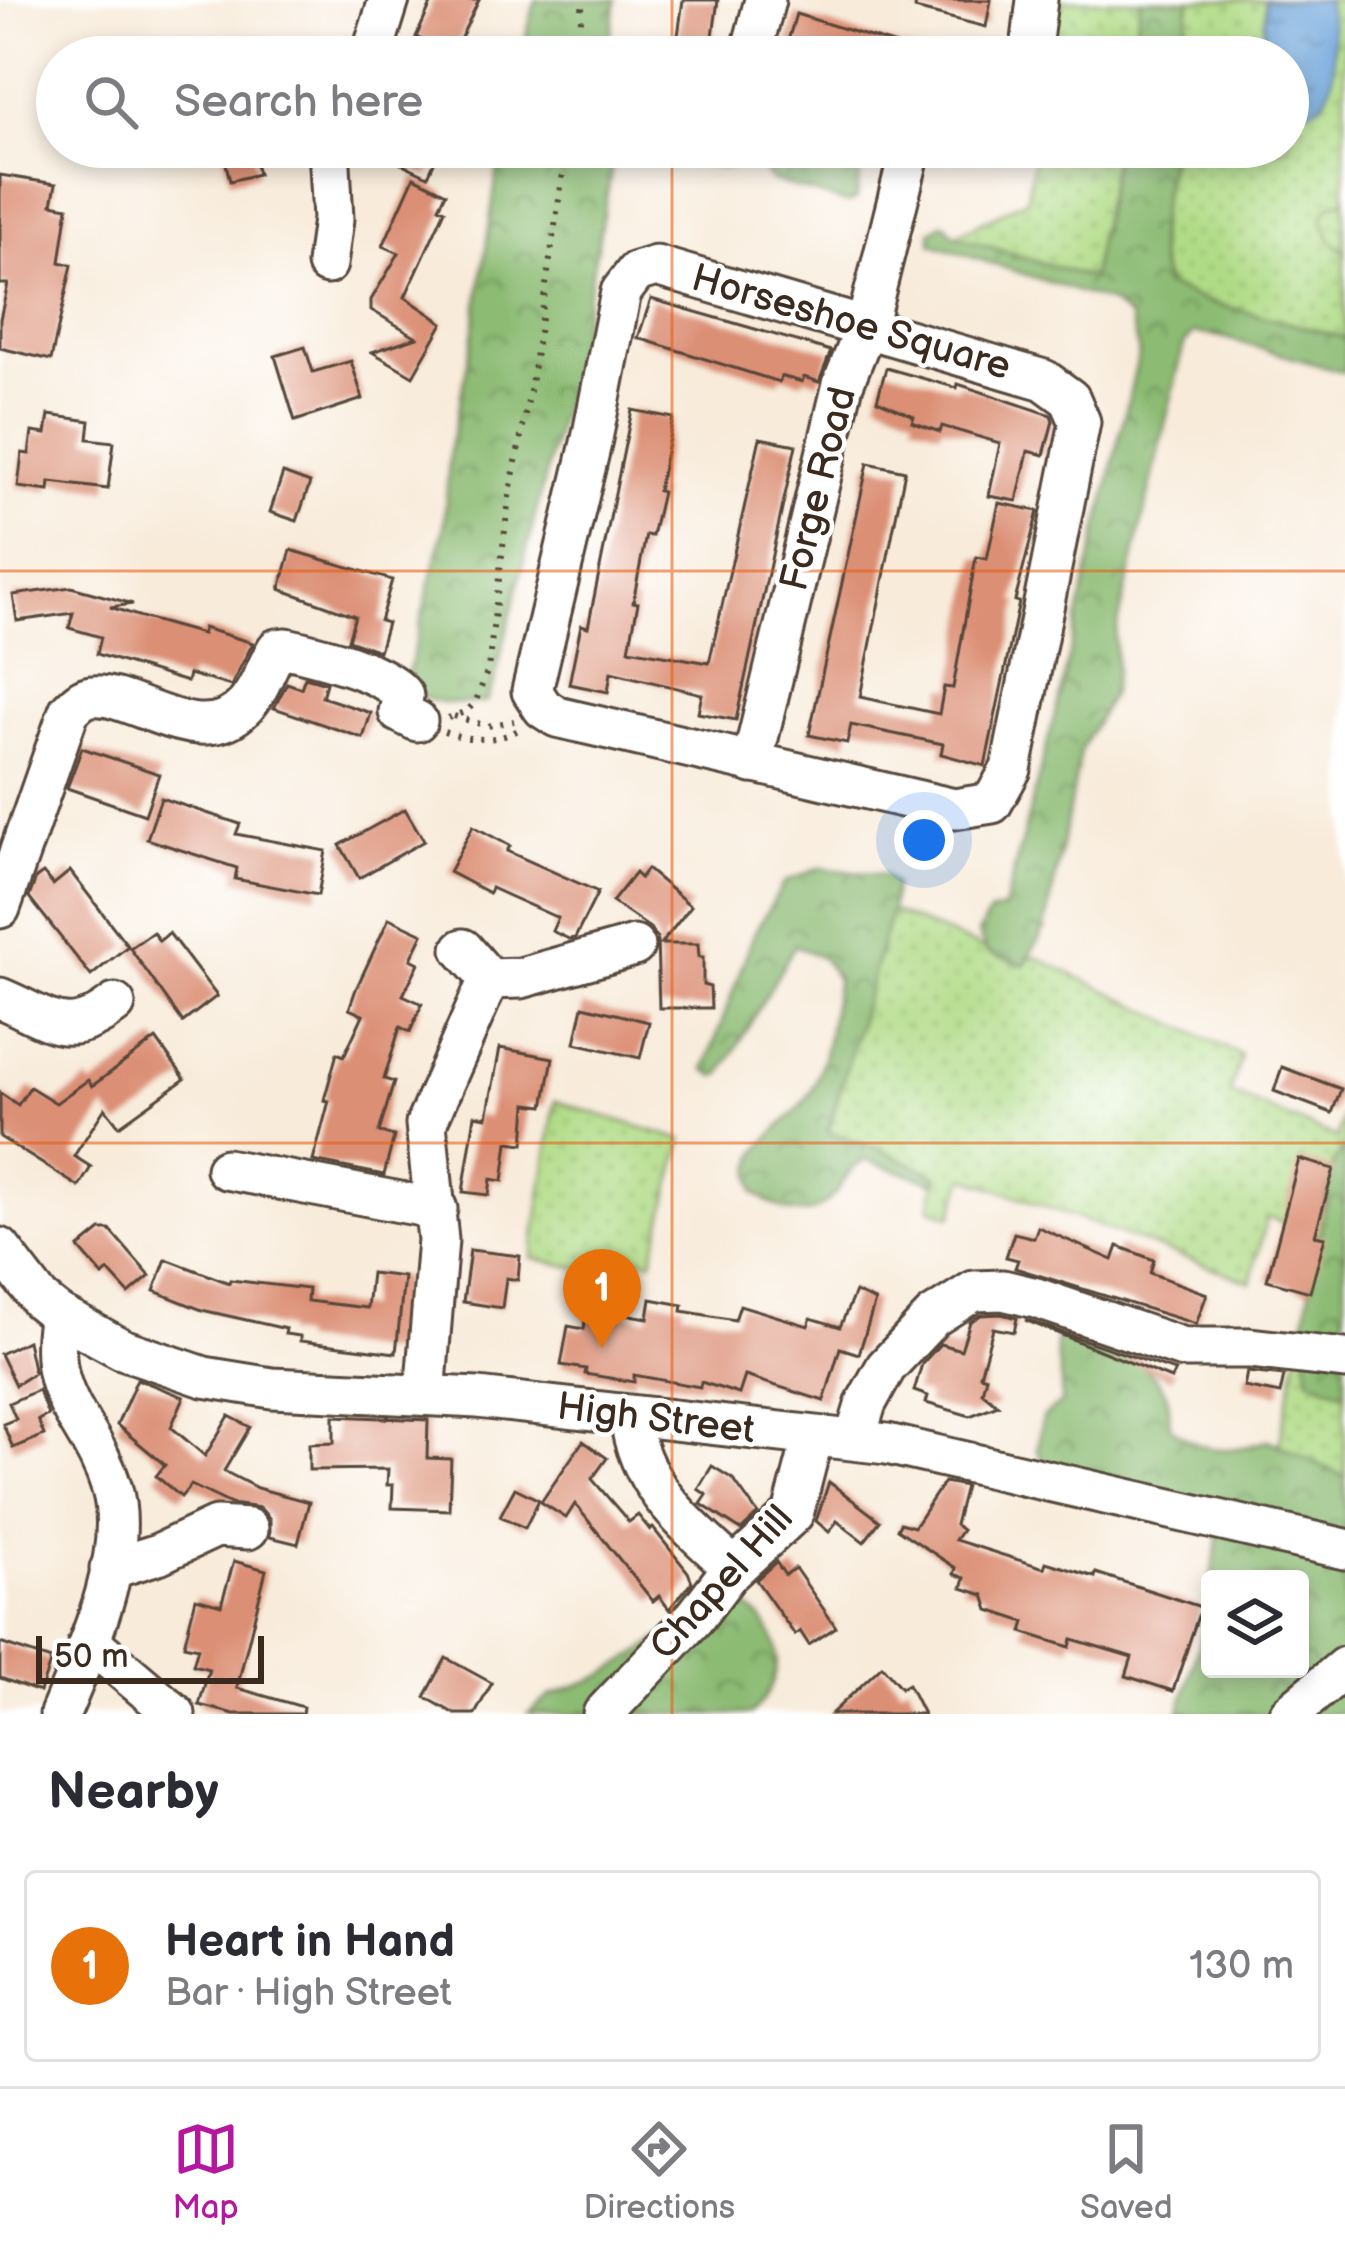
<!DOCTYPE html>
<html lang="en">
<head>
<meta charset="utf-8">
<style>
	:root { --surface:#fff; --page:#f2f2f3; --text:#2b2b33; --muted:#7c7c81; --line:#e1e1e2; --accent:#b5179e }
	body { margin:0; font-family:"Balsamiq Sans",sans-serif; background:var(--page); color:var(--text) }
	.controls { position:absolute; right:36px; bottom:36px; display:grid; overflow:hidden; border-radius:12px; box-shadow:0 6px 18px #0003 }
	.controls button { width:108px; height:108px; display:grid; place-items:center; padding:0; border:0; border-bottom:3px solid var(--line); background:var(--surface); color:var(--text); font:60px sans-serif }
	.scale { position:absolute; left:36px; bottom:30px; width:228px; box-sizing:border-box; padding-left:12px; border:6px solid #3b2a1e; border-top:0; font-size:33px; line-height:42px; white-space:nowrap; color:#3b2a1e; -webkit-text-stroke:9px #fff; paint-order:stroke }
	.you { position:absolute; left:924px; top:840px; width:42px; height:42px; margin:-30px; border:9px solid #fff; border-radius:50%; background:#1a73e8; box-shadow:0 0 0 18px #1a73e833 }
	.badge { display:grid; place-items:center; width:78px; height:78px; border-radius:50%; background:var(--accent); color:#fff; font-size:39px; font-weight:700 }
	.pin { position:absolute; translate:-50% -99px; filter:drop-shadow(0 3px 6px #0008) }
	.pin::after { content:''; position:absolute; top:63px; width:42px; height:36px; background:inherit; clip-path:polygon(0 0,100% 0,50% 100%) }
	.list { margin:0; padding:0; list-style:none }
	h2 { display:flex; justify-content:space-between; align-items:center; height:156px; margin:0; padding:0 48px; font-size:51px }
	h2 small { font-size:39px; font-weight:400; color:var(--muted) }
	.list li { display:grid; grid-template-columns:78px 1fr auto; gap:36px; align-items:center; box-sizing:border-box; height:192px; margin:0 24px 24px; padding:0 24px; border:3px solid var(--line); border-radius:12px }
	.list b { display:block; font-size:45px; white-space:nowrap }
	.list p { margin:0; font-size:39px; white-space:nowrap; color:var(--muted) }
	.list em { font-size:39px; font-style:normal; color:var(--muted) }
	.icon { flex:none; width:66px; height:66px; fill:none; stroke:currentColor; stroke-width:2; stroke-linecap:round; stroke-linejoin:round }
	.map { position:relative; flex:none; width:1345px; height:1714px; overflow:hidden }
	.search { position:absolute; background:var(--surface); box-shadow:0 6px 18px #0003; left:36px; right:36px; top:36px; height:132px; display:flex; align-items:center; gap:30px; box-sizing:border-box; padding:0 42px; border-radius:66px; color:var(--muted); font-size:45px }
	.sheet { height:372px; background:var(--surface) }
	nav { display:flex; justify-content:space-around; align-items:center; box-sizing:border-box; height:168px; border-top:3px solid var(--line); background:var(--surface); font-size:33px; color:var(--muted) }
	nav a { display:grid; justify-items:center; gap:6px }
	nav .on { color:var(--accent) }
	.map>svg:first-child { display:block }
</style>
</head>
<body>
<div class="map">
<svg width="1345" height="1714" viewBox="0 0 1345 1714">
	<defs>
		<pattern id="grass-dots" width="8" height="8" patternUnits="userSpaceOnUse" patternTransform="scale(3)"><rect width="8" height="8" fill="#b0db86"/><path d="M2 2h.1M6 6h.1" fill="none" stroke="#98bc73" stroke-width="1.8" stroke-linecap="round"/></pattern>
		<pattern id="forest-crowns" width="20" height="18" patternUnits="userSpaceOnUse" patternTransform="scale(3)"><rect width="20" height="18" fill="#8cbb73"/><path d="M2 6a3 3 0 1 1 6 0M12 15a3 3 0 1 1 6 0" fill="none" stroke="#74985e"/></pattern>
		<pattern id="park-crowns" width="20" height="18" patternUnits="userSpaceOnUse" patternTransform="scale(3)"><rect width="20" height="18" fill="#b0db86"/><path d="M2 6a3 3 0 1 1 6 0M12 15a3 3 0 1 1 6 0" fill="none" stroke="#98bc73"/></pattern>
		<pattern id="water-ripples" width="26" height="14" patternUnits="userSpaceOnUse" patternTransform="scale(3)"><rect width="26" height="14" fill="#69a2d8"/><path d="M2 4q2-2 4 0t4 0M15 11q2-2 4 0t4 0" fill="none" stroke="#5884af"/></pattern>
	</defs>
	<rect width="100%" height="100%" fill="#fff"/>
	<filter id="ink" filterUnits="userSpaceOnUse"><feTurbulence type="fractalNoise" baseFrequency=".00833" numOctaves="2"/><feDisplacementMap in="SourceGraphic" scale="24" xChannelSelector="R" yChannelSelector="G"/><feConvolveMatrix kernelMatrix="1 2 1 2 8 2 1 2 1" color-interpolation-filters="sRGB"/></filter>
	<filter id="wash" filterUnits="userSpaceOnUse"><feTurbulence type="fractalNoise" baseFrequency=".004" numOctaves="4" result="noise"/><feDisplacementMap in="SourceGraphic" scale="48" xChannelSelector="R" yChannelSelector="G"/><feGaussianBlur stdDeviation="2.7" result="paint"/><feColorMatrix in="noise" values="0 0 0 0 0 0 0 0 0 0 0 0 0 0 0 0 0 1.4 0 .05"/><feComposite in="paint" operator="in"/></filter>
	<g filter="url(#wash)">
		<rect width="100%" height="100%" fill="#f8ebda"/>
		<g fill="url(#grass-dots)" stroke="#768252" stroke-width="3">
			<path d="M1057,0H1141L1132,57H1048Z"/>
			<path d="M1190,0H1345V201L1331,204V241L1345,251V338L1205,301L1167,286C1147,247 1166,189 1171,147H1288V57H1183Z"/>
			<path d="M1035,147H1116L1091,279L955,236L1027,199Z"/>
			<path d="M891,911L1024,965L1032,955L1241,1055L1230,1093L1337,1138L1345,1105V1149L1340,1151L1319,1235L1267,1217L1251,1282L965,1177L952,1216L930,1208L937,1176L882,1150L828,1132Z"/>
			<path d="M555,1101L683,1140L652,1261L607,1251L601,1273L532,1258Z"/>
			<path d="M1303,1329L1309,1378L1345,1393V1477L1279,1445Z"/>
		</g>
		<g fill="url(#forest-crowns)" stroke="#647248" stroke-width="3">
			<path d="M536,0H616L608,57H520Z"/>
			<path d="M1141,0H1190L1183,57H1132Z"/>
			<path d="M501,147H616L581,330L494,683L486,702C457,704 427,707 405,685L444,527L450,448L472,342Z"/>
			<path d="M634,147H735L733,166L722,167Z"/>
			<path d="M1116,147H1171C1166,189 1147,247 1167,286L1205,301L1345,338V373L1218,336L1194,333L1184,344L1115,637L1116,670L1111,695L1081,749L1045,929L1024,965L988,953L978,934L989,913L1004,909L1058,702L1139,353L1130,318L1109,302L932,244L931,231L944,223L955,236L1091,278Z"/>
			<path d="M782,148L860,175L856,199L847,203L773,181L763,171L768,152Z"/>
			<path d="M819,868L884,875L894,884L891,911L828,1132L882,1150L938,1176L936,1183L866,1160C852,1166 847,1175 839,1188C813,1226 787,1215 755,1193C737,1141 799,1125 815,1083C828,1051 831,1013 837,979L823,959L795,945L721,1074L716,1076L705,1069L754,933L785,882Z"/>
			<path d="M1345,1149V1393L1309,1378L1303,1329L1333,1163Z"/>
			<path d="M1068,1332C1101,1342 1153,1361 1167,1396C1170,1404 1169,1417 1170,1426C1200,1454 1232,1454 1268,1440L1345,1477V1714H1179L1202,1632L1210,1584V1669H1300V1579H1211L1218,1540L1213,1514L1046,1464L1037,1451L1042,1418L1061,1403C1064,1380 1056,1362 1056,1339Z"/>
			<path d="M727,1597C783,1617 793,1674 751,1714H528L550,1696L602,1676Z"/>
		</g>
		<path fill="url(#park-crowns)" stroke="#768252" stroke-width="3" d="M1345,201V251L1331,241L1322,217L1331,204Z"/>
		<path fill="url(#water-ripples)" stroke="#52667b" stroke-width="3" d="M1265,0H1327C1336,38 1345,133 1288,102V57H1263Z"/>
		<g id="blocks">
			<g fill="#db8f75">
				<path d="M433,0H479L453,54L416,37Z"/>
				<path d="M683,0H718L710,57H675Z"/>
				<path d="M916,0H991L986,27L915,9Z"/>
				<path d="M796,14L919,52L918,57H783Z"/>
				<path d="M222,147H251L258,174L230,181Z"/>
				<path d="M366,147H441L428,176Z"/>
				<path d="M0,175L56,184L52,204L68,207L60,262L72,265L51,360L0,348V319L8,284H0Z"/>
				<path d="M414,177L446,193L439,207L445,210L405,297L443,323L413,376L372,352L417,337L371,310V300L399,253L383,246Z"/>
				<path d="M651,299L831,351L819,382L804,377L802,382L781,376L779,382L638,338Z"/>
				<path d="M305,347L313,372L351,361L363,399L295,421L275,356Z"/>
				<path d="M886,368L957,388L958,384L1051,415L1053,421L1044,455L1028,451L1017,501L989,496L1000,443L942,426L940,432L912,422L914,416L877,400Z"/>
				<path d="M632,410L673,418L658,491L662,492L652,536L646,535L633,602L638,603L629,649L709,663L760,438L796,445L736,720L698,713L702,694L611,672L608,692L569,684L581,625L588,627Z"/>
				<path d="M49,415L90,421L88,439L114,442L108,489L50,482L49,491L18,487L22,453L29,454L32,432L46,434Z"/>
				<path d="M868,463L905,471L860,697L939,714L944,687L953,688L976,557L987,559L999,503L1038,511L1015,601L1019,602L985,766L941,754L943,744L851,725L847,743L809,735Z"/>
				<path d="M283,473L310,483L297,521L270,512Z"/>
				<path d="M291,550L392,580L380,621L387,623L379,651L348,640L355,616L280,589Z"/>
				<path d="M71,587L133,604L110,607L141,617L202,634L203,628L253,643L231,686L189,674L187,682L97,654L101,637L69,628L73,613L17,621L13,595Z"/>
				<path d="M305,677L326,683L322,697L371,713L363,738L274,708L287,683L301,688Z"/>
				<path d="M82,748L159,774L145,815L67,788Z"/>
				<path d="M161,798L240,824L236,834L326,851L318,895L235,879L237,868L147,839Z"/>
				<path d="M405,809L424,841L359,878L340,845Z"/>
				<path d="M473,826L510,846L507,851L598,892L575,938L569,939L552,931L558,918L491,888L489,893L449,872Z"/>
				<path d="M647,869L691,906L661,944H698L699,957H703V985L710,987L711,1008H659L657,938L650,928L612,902L635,873L640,878Z"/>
				<path d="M70,871L128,946L91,976L29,897L36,878L43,873L53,885Z"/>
				<path d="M389,918L423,934L411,959L419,963L403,995L422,1004L410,1032L400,1027L384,1079L394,1082L379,1132L394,1136L384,1175L313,1161L329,1101L324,1100L337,1053L344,1056L363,1015L349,1009L356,989Z"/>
				<path d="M153,932L159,941L169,933L217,996L183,1022L130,948Z"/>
				<path d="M583,1006L649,1022L640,1058L575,1043Z"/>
				<path d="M156,1039L185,1079L119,1126L105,1108L74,1156L91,1167L79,1187L0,1137V1093L18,1105L30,1087L56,1103L88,1080L92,1086Z"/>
				<path d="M500,1048L553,1058L544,1106L527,1104L524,1144L508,1142L503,1181L491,1179L489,1195L463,1192L475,1115L487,1117Z"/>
				<path d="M1282,1067L1341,1089L1332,1113L1274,1091Z"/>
				<path d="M1299,1159L1334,1169L1315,1235L1325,1237L1310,1292L1267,1280Z"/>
				<path d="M1038,1227L1113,1260L1118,1246L1154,1260L1150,1273L1207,1294L1196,1324L1015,1268L1018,1260L1006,1257L1014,1233L1034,1238Z"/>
				<path d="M101,1230H110L150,1276L129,1294L108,1271L103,1276L79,1248Z"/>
				<path d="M470,1250L520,1256L518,1280L506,1278L502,1308L463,1302Z"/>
				<path d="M166,1259L229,1283L230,1280L308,1289L307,1301L367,1308L371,1273L404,1277L396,1353L300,1341V1336L285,1334L286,1329L202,1310L154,1291Z"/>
				<path d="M855,1292L875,1301L859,1354L840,1348L824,1401L745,1376L739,1394L701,1382L700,1387L634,1375V1382L585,1374L586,1369L561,1365L568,1326L584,1329L587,1308L648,1318L651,1299L683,1305L682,1311L735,1320L740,1305L808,1326L811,1318L840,1327Z"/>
				<path d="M1001,1314L1017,1318L1014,1332L993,1328L980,1375L986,1377L982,1392L998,1405L970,1416L926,1403L928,1396L914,1391L922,1364L940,1344L961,1350L970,1322L981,1315Z"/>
				<path d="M1025,1320L1029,1321L1175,1371L1171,1379Z"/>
				<path d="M27,1341L34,1373L15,1385L0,1354Z"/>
				<path d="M1247,1372L1284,1376L1280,1394L1244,1387Z"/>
				<path d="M137,1379L184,1397L171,1427L205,1456L229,1416L250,1427L224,1471L257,1488L309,1502L298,1544L270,1537V1519L260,1508L231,1504L191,1485L181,1497L156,1476L165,1465L117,1425Z"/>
				<path d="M38,1390L48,1415L38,1420L44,1435L13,1448L3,1424L16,1419L9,1403Z"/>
				<path d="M334,1416L428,1420L427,1458L451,1459L449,1510L392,1508L393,1485H387L388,1469L309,1470V1444L334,1443Z"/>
				<path d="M583,1441L607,1458L592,1479L629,1522L638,1515L650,1530L653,1528L688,1572L692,1582L669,1609L659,1596L653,1601L575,1504L566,1518L541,1502Z"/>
				<path d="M712,1466L733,1479L758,1514L741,1530L701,1504L707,1495L698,1489Z"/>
				<path d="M829,1482L880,1521L864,1542L837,1521L829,1532L816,1521Z"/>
				<path d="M944,1482L965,1486L955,1525L962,1530L955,1540L1044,1568L1046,1562L1095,1577L1096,1573L1201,1607L1173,1691L1126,1676L1132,1657L1072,1639L1070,1647L1022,1632L1025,1622L989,1610L984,1595L962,1588L965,1578L954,1574L956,1568L897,1529L900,1523L914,1527Z"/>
				<path d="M515,1488L539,1500L525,1528L500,1516Z"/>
				<path d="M234,1561L266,1570L237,1688L303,1707L302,1714H234L199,1705L209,1669L193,1665L198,1648L184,1645L196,1598L221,1605Z"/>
				<path d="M776,1562L785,1575L795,1568L836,1627L809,1645L800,1631L795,1635L756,1580Z"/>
				<path d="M0,1643L51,1660L40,1692L0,1678Z"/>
				<path d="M446,1658L492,1683L475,1714H455L425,1697Z"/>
				<path d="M882,1666L901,1688L908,1684L923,1714H831Z"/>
			</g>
		</g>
	</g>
	<g filter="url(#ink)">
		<use href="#blocks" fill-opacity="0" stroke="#57473a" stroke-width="3"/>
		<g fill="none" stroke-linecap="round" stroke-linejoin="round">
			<defs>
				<g id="minor">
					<path d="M371,57L389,0"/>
					<path d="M750,57L765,0"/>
					<path d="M1030,57L1037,0"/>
					<path d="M327,264L333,219L329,147"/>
					<path d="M656,266L1044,380L1070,399L1080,422L1011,769L992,803L954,809L557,717L543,708L532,691L592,439L621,292L636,272Z"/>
					<path d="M752,763L843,384L866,327L911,147"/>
					<path d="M0,908L69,711C75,705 82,697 92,696C132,691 201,754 245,706C260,690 266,667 277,649L286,648C316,655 386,671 403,696L399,712L417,721"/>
					<path d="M463,949L489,979L521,978L634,946"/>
					<path d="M0,998C51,1019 66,1042 115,1004"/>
					<path d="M226,1169L437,1209"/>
					<path d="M0,1248L40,1300L59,1315L122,1349L204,1377L272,1388L478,1398L887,1444L1345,1549"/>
					<path d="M59,1315C42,1400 91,1419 112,1489C131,1555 85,1654 60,1714"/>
					<path d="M425,1395L438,1240L426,1124L489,979"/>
					<path d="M630,1418C639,1487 686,1524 734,1568"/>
					<path d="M855,1439L866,1403L886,1367L933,1317L974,1291L1003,1290L1036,1298L1183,1348H1250L1345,1359"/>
					<path d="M110,1569L158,1554L216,1527L248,1529"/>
					<path d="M90,1642L175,1714"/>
					<path d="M603,1714L695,1617L727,1575L793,1514L813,1437"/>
					<path d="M1289,1714L1345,1667"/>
				</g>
			</defs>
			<use href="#minor" stroke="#57473a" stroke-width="45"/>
			<g stroke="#57473a" stroke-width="6" stroke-dasharray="3 9" stroke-linecap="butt">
				<path d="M577,57L583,0"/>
				<path d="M454,716L487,726L514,721"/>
				<path d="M448,718L467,711L476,701L488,669L509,497L530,391L567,147"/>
				<path d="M444,732C468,740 496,743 518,730"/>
			</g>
			<use href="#minor" stroke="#fff" stroke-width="39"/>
		</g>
	</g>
	<path fill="none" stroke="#e8590c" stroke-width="3" stroke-opacity="0.55" d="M672,0V57M672,147V1714M0,571H1345M0,1143H1345"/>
	<g text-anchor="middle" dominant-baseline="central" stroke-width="9" stroke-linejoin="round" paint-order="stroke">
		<g font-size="39" fill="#3b2a1e" stroke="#fff">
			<text transform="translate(851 323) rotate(16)">Horseshoe Square</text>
			<text transform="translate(819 489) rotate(-76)">Forge Road</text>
			<text transform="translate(656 1419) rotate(7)">High Street</text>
			<text transform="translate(722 1583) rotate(-48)">Chapel Hill</text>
		</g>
	</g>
</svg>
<div class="controls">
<button><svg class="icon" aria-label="layers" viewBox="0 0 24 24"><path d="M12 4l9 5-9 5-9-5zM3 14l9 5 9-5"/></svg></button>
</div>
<div class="scale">50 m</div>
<div class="you"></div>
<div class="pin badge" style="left:602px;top:1348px;background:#e8710a">1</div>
<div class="search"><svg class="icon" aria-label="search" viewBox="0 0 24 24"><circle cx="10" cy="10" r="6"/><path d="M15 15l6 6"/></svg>Search here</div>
</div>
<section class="sheet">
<h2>Nearby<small></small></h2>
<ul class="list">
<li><span class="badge" style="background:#e8710a">1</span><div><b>Heart in Hand</b><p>Bar · High Street</p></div><em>130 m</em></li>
</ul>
</section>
<nav>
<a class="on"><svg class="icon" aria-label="map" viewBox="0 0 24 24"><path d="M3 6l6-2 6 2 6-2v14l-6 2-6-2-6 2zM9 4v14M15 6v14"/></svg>Map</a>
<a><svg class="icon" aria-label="directions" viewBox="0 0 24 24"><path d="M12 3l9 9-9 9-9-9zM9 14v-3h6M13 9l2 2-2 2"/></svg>Directions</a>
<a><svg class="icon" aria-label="saved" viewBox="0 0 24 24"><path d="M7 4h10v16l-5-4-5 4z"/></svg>Saved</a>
</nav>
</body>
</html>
